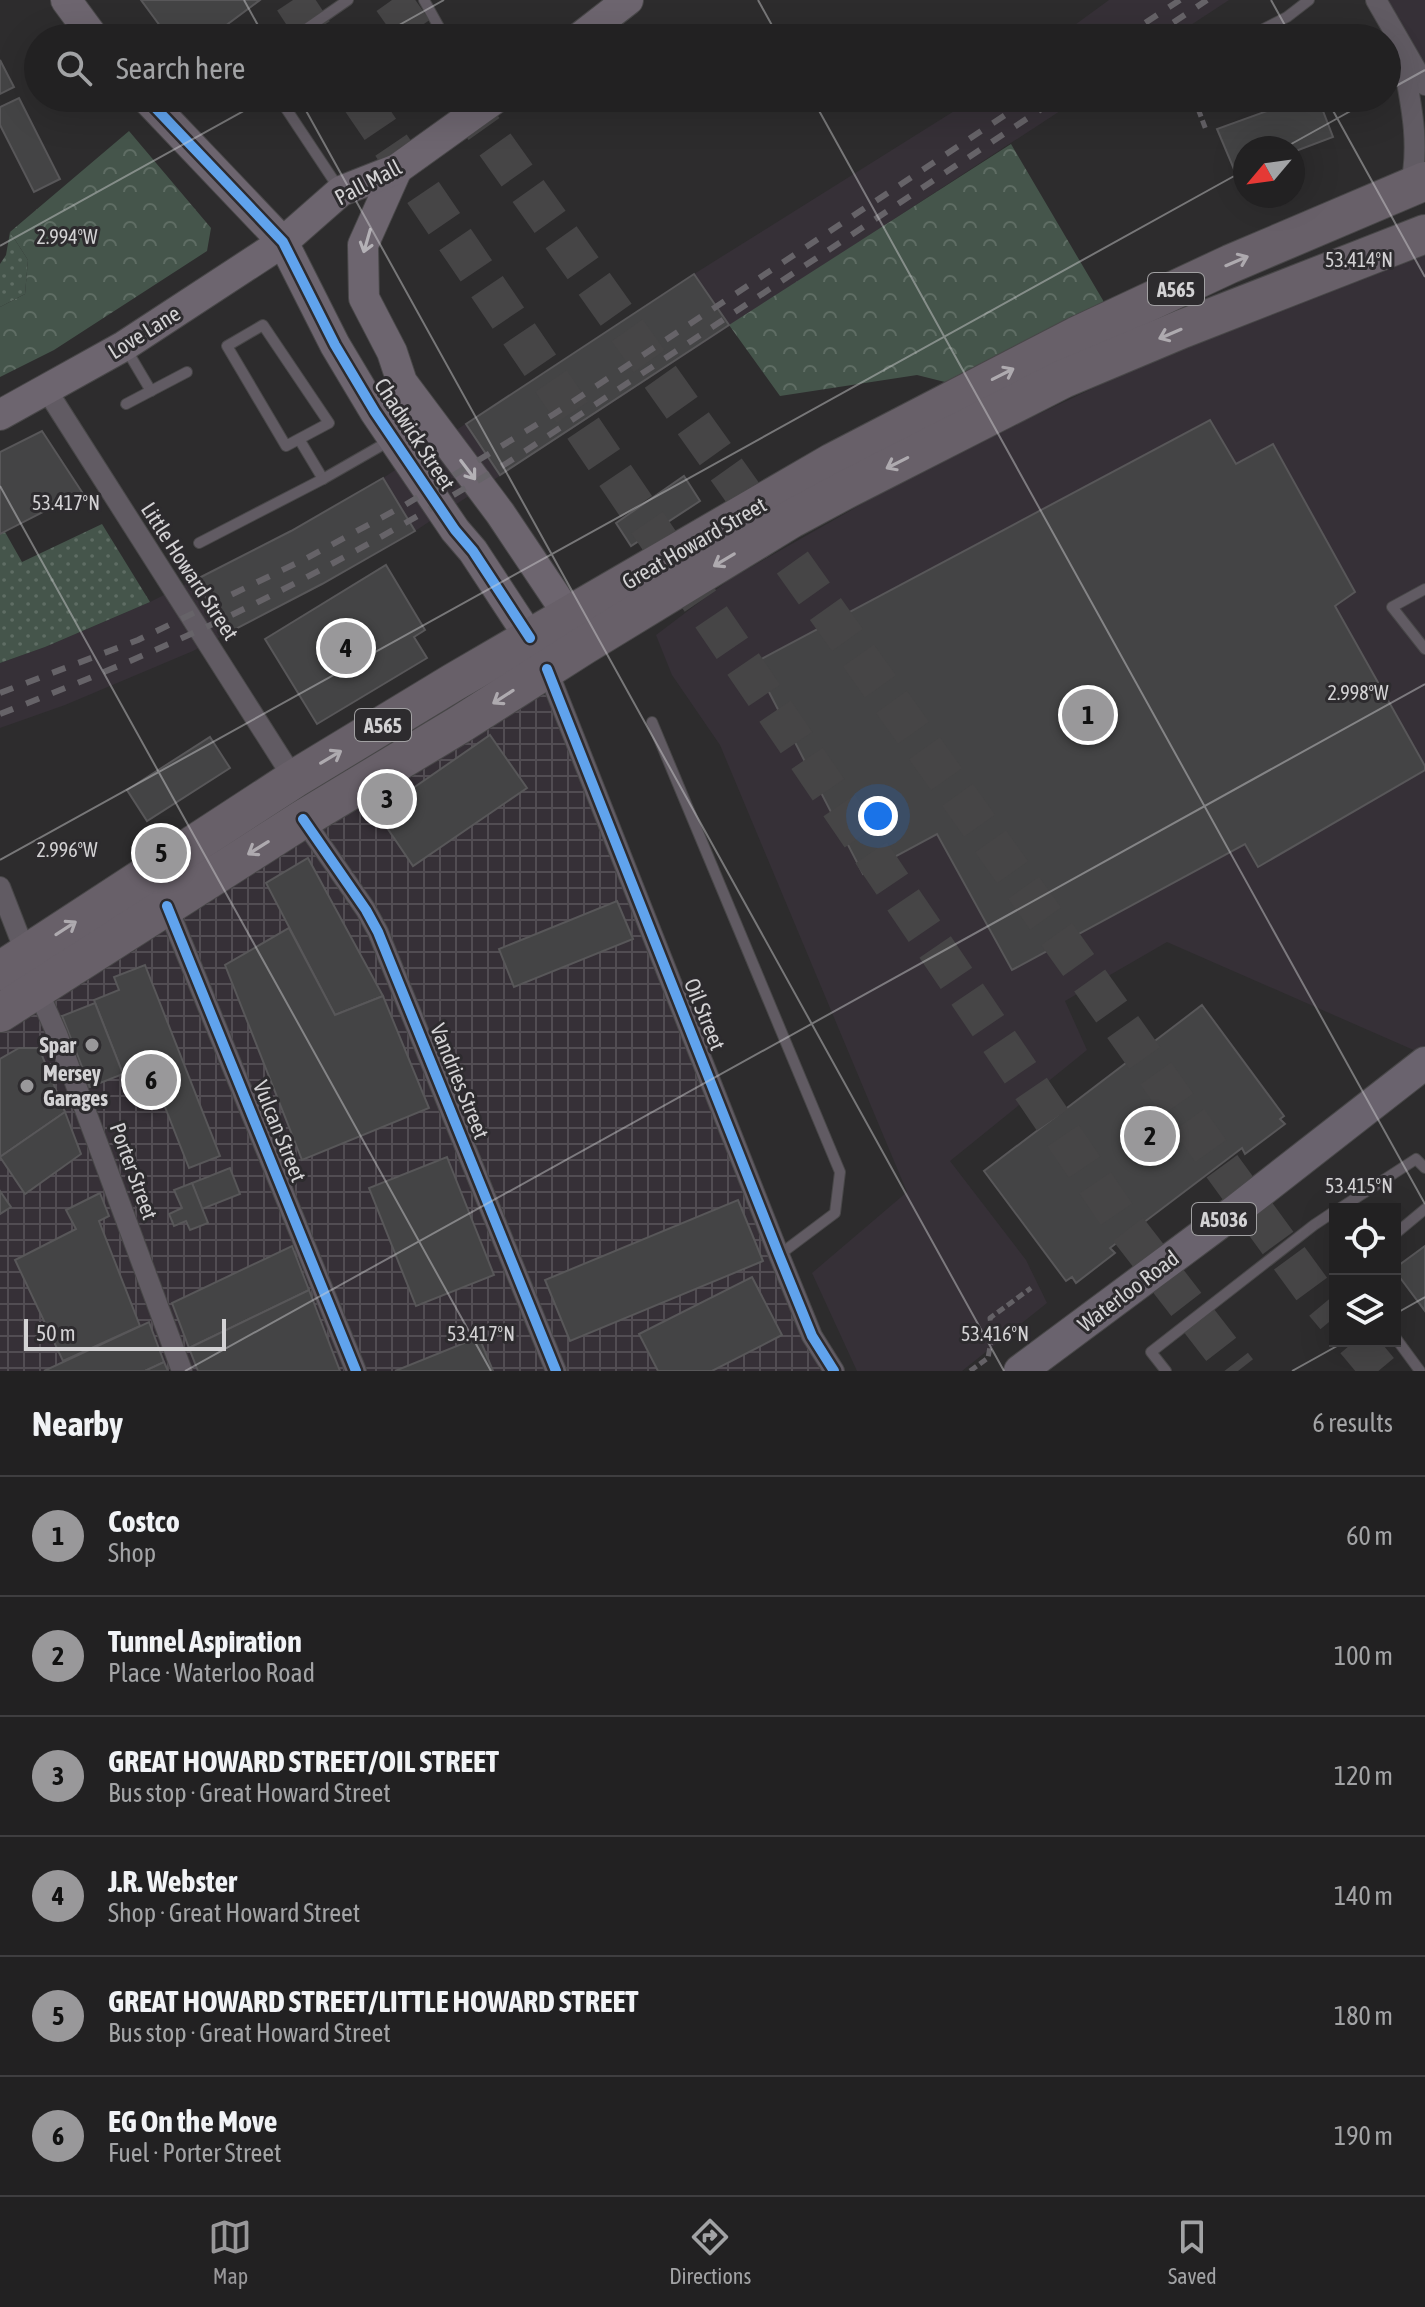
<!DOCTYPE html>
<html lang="en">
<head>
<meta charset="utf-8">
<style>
	:root { --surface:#222122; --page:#2e2e2f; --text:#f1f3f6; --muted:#a2a3a5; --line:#3f3e40; --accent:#99989a }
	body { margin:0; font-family:"Asap Condensed",sans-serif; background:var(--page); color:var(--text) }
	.controls { position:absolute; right:24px; bottom:24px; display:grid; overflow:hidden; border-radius:0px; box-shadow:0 8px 32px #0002 }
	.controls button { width:72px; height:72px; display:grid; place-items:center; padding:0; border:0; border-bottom:2px solid var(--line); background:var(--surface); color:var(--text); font:40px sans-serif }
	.compass { position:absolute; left:1233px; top:136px; width:72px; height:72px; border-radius:50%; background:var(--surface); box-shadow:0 8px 32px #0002; rotate:241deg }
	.scale { position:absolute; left:24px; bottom:20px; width:202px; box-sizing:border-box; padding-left:8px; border:4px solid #d3d2d4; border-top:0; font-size:22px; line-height:28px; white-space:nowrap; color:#d3d2d4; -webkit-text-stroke:6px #2d2b2e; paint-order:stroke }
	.you { position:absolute; left:878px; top:816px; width:28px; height:28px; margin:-20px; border:6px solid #fff; border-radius:50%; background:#1a73e8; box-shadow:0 0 0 12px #1a73e833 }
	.badge { display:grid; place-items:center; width:52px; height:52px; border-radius:50%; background:var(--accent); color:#111; font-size:26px; font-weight:700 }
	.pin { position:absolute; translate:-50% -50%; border:4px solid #fff; box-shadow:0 2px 8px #0006 }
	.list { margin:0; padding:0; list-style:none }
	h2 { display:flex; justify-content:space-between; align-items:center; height:104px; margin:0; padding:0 32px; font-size:34px }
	h2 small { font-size:26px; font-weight:400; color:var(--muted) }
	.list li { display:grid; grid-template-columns:52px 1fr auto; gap:24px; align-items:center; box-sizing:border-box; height:120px; padding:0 32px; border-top:2px solid var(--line) }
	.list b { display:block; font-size:30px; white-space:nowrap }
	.list p { margin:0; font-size:26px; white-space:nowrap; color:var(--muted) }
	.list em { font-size:26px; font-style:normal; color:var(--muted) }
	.icon { flex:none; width:44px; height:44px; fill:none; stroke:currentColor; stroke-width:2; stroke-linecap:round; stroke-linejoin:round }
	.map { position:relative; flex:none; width:1425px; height:1371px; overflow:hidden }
	.search { position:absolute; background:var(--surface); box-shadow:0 8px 32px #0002; left:24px; right:24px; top:24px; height:88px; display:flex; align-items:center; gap:20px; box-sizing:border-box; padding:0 28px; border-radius:44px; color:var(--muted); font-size:30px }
	.sheet { height:824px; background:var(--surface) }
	nav { display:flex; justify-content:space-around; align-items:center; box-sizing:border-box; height:112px; border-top:2px solid var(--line); background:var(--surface); font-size:22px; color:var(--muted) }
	nav a { display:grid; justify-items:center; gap:4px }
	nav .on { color:var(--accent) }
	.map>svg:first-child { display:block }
</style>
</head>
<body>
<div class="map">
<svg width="1425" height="1371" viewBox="0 0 1425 1371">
	<defs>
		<pattern id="industrial-grid" width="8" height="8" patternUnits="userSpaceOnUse" patternTransform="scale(2)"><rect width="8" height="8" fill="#363037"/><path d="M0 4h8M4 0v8" fill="none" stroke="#524d53"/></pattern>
		<pattern id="grass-dots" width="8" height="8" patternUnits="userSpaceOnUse" patternTransform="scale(2)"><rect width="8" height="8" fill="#45554b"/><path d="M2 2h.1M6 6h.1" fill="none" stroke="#5f6d64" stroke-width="1.8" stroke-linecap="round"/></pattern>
		<pattern id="forest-crowns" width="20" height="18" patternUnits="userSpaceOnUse" patternTransform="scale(2)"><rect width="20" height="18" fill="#45554b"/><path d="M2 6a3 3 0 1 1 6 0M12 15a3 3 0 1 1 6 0" fill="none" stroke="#5f6d64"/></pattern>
	</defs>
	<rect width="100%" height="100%" fill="#2d2c2d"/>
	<g fill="#363037">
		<path d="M1109,0H1229L1171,38H1057Z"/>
		<path d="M1376,0H1425V85Z"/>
		<path d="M975,98H1080L415,531L322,584L193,651L65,705L0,728V663L45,647L150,602L291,531L383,478L694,274Z"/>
		<path d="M1425,234V1055L1167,942L1065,1001L1087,1050L950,1161L1026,1260L1047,1303L962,1371H857L812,1273L907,1192L720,745L672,675L656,635L730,579L927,467L1381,252Z"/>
	</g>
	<path fill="url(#industrial-grid)" d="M547,669L834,1371H0V1021Z"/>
	<g fill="url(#grass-dots)">
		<path d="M10,232L28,260L25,294L0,307V264L6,255Z"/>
		<path d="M102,524L150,602L45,647L0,663V534L5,532L22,562Z"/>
	</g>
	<g fill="url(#forest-crowns)">
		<path d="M129,131L211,228L207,251L54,350L0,377V307L25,294L28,260L10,232Z"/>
		<path d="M1011,144L1104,302L949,383L917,375L780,396L729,325Z"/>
	</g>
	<g fill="#444445" stroke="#585759" stroke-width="2">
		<path d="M141,0H260L209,38H169Z"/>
		<path d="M0,60L14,87L0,94Z"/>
		<path d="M19,98L60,179L34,192L0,125V107Z"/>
		<path d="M1266,98H1318L1333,137L1293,152V148H1245V170L1236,174L1217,129L1270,110Z"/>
		<path d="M694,274L729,325L500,475L466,424Z"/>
		<path d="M1210,420L1236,464L1273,444L1355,592L1335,606L1425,766V770L1258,867L1245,844L1012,970L937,834L863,874L754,663Z"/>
		<path d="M42,431L82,492L0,534V452Z"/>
		<path d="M684,476L700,501L631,546L616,523Z"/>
		<path d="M383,478L415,531L322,584L228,633L195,580L291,531Z"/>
		<path d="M386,565L425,630L414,637L427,658L317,724L265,639Z"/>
		<path d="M490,735L527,788L413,866L377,813Z"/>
		<path d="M210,737L230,768L147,821L127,790Z"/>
		<path d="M308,858L383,996L335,1015L266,883Z"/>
		<path d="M617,901L633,939L514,987L499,949Z"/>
		<path d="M289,928L335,1015L383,996L429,1108L302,1160L225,965Z"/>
		<path d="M145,965L220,1156L189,1168L148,1064L123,1074L94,1000L119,990L114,977Z"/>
		<path d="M95,1003L123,1074L90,1087L62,1016Z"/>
		<path d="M1202,1005L1284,1116L1280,1119L1285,1124L1245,1154L1242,1148L1110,1248L1115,1253L1076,1283L1072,1277L1066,1281L984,1171Z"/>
		<path d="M19,1048H39L65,1112L0,1157V1059Z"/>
		<path d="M65,1112L81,1154L25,1194L0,1157Z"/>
		<path d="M447,1157L494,1275L416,1306L369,1188Z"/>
		<path d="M230,1168L240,1194L202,1209L192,1183Z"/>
		<path d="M192,1183L208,1223L190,1230L186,1221L174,1226L169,1214L182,1208L174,1190Z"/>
		<path d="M0,1191L11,1207L0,1214Z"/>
		<path d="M100,1193L109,1216L99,1221L140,1326L63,1361L15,1260L76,1229L66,1210Z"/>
		<path d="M738,1200L763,1261L570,1341L545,1280Z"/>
		<path d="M292,1246L309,1290L189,1348L172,1303Z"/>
		<path d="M1425,1246V1311L1395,1271V1268Z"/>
		<path d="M752,1277L782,1335L712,1371H658L639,1334Z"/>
		<path d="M309,1290L340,1371H198L189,1348Z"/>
		<path d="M149,1322L164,1362L145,1371H44Z"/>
		<path d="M479,1337L493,1371H395Z"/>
		<path d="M164,1362L168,1371H145Z"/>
	</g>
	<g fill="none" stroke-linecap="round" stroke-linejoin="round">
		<g stroke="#464546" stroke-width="38" stroke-dasharray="38 19" stroke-linecap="butt">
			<path d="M293,0L318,38"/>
			<path d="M392,0L419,38"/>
			<path d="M359,98L1117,1215L1238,1371"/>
			<path d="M462,98L1213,1154L1314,1292L1335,1317"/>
			<path d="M1355,1341L1380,1371"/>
		</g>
		<defs>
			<g id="lane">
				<path d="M424,0L445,38"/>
				<path d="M293,38L348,0"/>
				<path d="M1246,38L1287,17L1309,0"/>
				<path d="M279,98L340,190"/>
				<path d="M644,98L645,99"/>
				<path d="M125,347L151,391"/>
				<path d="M126,404L187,372"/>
				<path d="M299,439L286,446L227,346L263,325L329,423L299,439L323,479"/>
				<path d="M199,543L323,479L391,440"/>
				<path d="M1425,589L1392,607L1425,649"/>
				<path d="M652,722L840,1172L835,1213L779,1255"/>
				<path d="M1339,1209L1416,1159L1425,1168"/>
				<path d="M1395,1234L1425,1209"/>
				<path d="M1395,1337L1420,1371"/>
				<path d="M1166,1371L1151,1352L1314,1225L1335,1211"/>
			</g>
			<g id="street">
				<path d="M1376,0L1425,85"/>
				<path d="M1400,44C1408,92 1422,140 1410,188"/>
				<path d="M46,389L294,779"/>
				<path d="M547,669L779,1255L812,1336L834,1371"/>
				<path d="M303,819L366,910L378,932L556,1371"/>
				<path d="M0,887L26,954"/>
				<path d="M167,906L356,1371"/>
				<path d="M37,989L57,1034L182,1371"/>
			</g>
			<g id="secondary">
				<path d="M66,0L94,38"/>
				<path d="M579,38L628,0"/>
				<path d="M146,98L283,242L335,345L375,412L455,530L473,551L530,638"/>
				<path d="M397,169L363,245L364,298L392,352L402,382L500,513L569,616"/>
				<path d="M0,415L124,346L283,242L341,191L397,169L496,98"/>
			</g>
			<path id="primary" d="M1020,1371L1234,1212L1425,1063"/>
			<g id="highway">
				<path d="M0,971L294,779L454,682L833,462L1076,336L1230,264L1425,181"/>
				<path d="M0,1013L303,819L459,725L583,646L791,519L847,489L1063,379L1182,329L1425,234"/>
			</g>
		</defs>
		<use href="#lane" stroke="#484748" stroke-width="12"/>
		<use href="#street" stroke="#484748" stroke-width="22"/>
		<use href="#secondary" stroke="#484748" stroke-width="32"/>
		<use href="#primary" stroke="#484748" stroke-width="34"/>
		<use href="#highway" stroke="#484748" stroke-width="40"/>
		<g stroke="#646166" stroke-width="5" stroke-dasharray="8 4" stroke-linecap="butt">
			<path d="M1194,98L1206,130"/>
			<path d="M1349,109L1384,98"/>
			<path d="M970,1371L988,1358L992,1335L990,1318L1031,1288"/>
		</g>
		<use href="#lane" stroke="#615b63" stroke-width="10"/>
		<use href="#street" stroke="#615b63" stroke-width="20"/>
		<use href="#secondary" stroke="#6d656f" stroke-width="30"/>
		<use href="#primary" stroke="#6a636e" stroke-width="32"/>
		<use href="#highway" stroke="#686069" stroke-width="38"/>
		<g stroke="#666368" stroke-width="6" stroke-dasharray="14 14" stroke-linecap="butt">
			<path d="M1122,38L1180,0"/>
			<path d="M1150,38L1207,0"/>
			<path d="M0,693L138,640L307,558L405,505L554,414L1031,98"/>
			<path d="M0,714C74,685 147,655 219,621C318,574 413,520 507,463L1058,98"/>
		</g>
		<defs>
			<g id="cycleway">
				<path d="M146,98L283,242L335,345L375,412L455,530L473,551L530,638"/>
				<path d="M547,669L779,1255L812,1336L834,1371"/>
				<path d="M303,819L366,910L378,932L556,1371"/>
				<path d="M167,906L356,1371"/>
			</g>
		</defs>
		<use href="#cycleway" stroke="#2d2b2e" stroke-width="15"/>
		<use href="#cycleway" stroke="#60a3ed" stroke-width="10"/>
	</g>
	<defs><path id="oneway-shaft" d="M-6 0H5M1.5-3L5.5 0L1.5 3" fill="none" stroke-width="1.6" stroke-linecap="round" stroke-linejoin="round" transform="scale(2)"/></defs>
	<g stroke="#b4b1b6">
		<use href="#oneway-shaft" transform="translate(367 241) rotate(106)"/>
		<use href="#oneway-shaft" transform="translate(468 470) rotate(53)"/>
	</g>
	<g stroke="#aeaaaf">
		<use href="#oneway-shaft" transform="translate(1237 261) rotate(-23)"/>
		<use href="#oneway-shaft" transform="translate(1170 334) rotate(157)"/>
		<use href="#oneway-shaft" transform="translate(1003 374) rotate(-27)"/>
		<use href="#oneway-shaft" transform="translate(897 463) rotate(153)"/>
		<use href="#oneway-shaft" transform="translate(724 560) rotate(149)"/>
		<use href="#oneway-shaft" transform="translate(503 697) rotate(147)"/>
		<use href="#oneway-shaft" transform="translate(331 757) rotate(-31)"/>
		<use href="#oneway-shaft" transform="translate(258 848) rotate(148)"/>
		<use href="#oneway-shaft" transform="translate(66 928) rotate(-33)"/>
	</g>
	<path fill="none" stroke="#d3d2d4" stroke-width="2" stroke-opacity="0.45" d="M244,0L265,38M758,0L779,38M1271,0L1292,38M376,38L444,0M1387,91L1425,70M299,98L1004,1371M812,98L1425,1204M1326,98L1425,277M1284,148L1374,98M0,246L267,98M0,486L491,1371M0,860L1245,170M1395,1314L1425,1297M185,1371L1425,684M1292,1371L1346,1341"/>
	<g fill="#99989a" stroke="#2d2b2e" stroke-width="3">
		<circle cx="92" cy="1045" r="8"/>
		<circle cx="27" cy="1086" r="8"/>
	</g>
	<g text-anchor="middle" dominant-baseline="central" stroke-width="6" stroke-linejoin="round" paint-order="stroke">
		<g fill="#2d2b2e" stroke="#a1a0a2" stroke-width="2">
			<rect x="1148" y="273" width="56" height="32" rx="6"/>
			<rect x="355" y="709" width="56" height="32" rx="6"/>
			<rect x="1192" y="1203" width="64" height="32" rx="6"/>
		</g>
		<g font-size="20" font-weight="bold" fill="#d3d2d4">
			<text x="1176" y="289">A565</text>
			<text x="383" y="725">A565</text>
			<text x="1224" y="1219">A5036</text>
		</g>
		<g font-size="22" fill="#d3d2d4" stroke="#2d2b2e">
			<text transform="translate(368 182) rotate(-28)">Pall Mall</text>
			<text transform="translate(144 332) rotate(-32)">Love Lane</text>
			<text transform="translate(415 434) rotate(57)">Chadwick Street</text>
			<text transform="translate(694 543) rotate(-30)">Great Howard Street</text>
			<text transform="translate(190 571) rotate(57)">Little Howard Street</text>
			<text transform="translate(705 1014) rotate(68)">Oil Street</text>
			<text transform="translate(460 1081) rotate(68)">Vandries Street</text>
			<text transform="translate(280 1131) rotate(68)">Vulcan Street</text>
			<text transform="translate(134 1171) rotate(70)">Porter Street</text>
			<text transform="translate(1128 1291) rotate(-37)">Waterloo Road</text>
		</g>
		<g font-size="22" font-weight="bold" fill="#d3d2d4" stroke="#2d2b2e" text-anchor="end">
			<text x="76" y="1045">Spar</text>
			<text x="43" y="1073" text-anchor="start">Mersey<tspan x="43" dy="25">Garages</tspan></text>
		</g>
	</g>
	<g font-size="20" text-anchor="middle" fill="#d3d2d4" stroke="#2d2b2e" stroke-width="6" stroke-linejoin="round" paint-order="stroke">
		<text x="67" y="244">2.994°W</text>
		<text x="1359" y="267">53.414°N</text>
		<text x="66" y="510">53.417°N</text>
		<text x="1358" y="700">2.998°W</text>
		<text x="67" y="857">2.996°W</text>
		<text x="1359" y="1193">53.415°N</text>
		<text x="481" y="1341">53.417°N</text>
		<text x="995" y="1341">53.416°N</text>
	</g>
</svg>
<div class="controls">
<button><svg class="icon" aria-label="locate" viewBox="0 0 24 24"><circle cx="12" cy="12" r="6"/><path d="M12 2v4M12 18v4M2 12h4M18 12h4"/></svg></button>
<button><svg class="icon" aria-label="layers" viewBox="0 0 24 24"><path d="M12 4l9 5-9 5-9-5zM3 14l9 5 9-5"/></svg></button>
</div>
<svg class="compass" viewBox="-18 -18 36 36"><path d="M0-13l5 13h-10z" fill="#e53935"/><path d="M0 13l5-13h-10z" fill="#a2a3a5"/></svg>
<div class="scale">50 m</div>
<div class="you"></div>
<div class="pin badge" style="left:1088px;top:715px">1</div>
<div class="pin badge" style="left:1150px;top:1136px">2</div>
<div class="pin badge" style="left:387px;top:799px">3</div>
<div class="pin badge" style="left:346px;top:648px">4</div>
<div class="pin badge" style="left:161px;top:853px">5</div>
<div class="pin badge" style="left:151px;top:1080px">6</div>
<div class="search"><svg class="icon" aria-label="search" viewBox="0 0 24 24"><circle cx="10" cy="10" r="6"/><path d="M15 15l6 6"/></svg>Search here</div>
</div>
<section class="sheet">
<h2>Nearby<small>6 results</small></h2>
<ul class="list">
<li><span class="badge">1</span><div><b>Costco</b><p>Shop</p></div><em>60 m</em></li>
<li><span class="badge">2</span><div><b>Tunnel Aspiration</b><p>Place · Waterloo Road</p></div><em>100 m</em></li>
<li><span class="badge">3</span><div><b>GREAT HOWARD STREET/OIL STREET</b><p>Bus stop · Great Howard Street</p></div><em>120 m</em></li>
<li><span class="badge">4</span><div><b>J.R. Webster</b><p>Shop · Great Howard Street</p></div><em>140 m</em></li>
<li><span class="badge">5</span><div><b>GREAT HOWARD STREET/LITTLE HOWARD STREET</b><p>Bus stop · Great Howard Street</p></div><em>180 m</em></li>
<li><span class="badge">6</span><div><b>EG On the Move</b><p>Fuel · Porter Street</p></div><em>190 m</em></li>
</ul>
</section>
<nav>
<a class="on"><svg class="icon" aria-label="map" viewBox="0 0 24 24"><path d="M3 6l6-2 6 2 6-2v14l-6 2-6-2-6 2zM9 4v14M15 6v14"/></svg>Map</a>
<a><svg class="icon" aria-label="directions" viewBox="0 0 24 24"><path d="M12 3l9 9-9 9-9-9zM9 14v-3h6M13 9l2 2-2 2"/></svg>Directions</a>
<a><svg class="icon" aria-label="saved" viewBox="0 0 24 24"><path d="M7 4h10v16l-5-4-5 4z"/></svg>Saved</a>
</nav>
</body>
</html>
